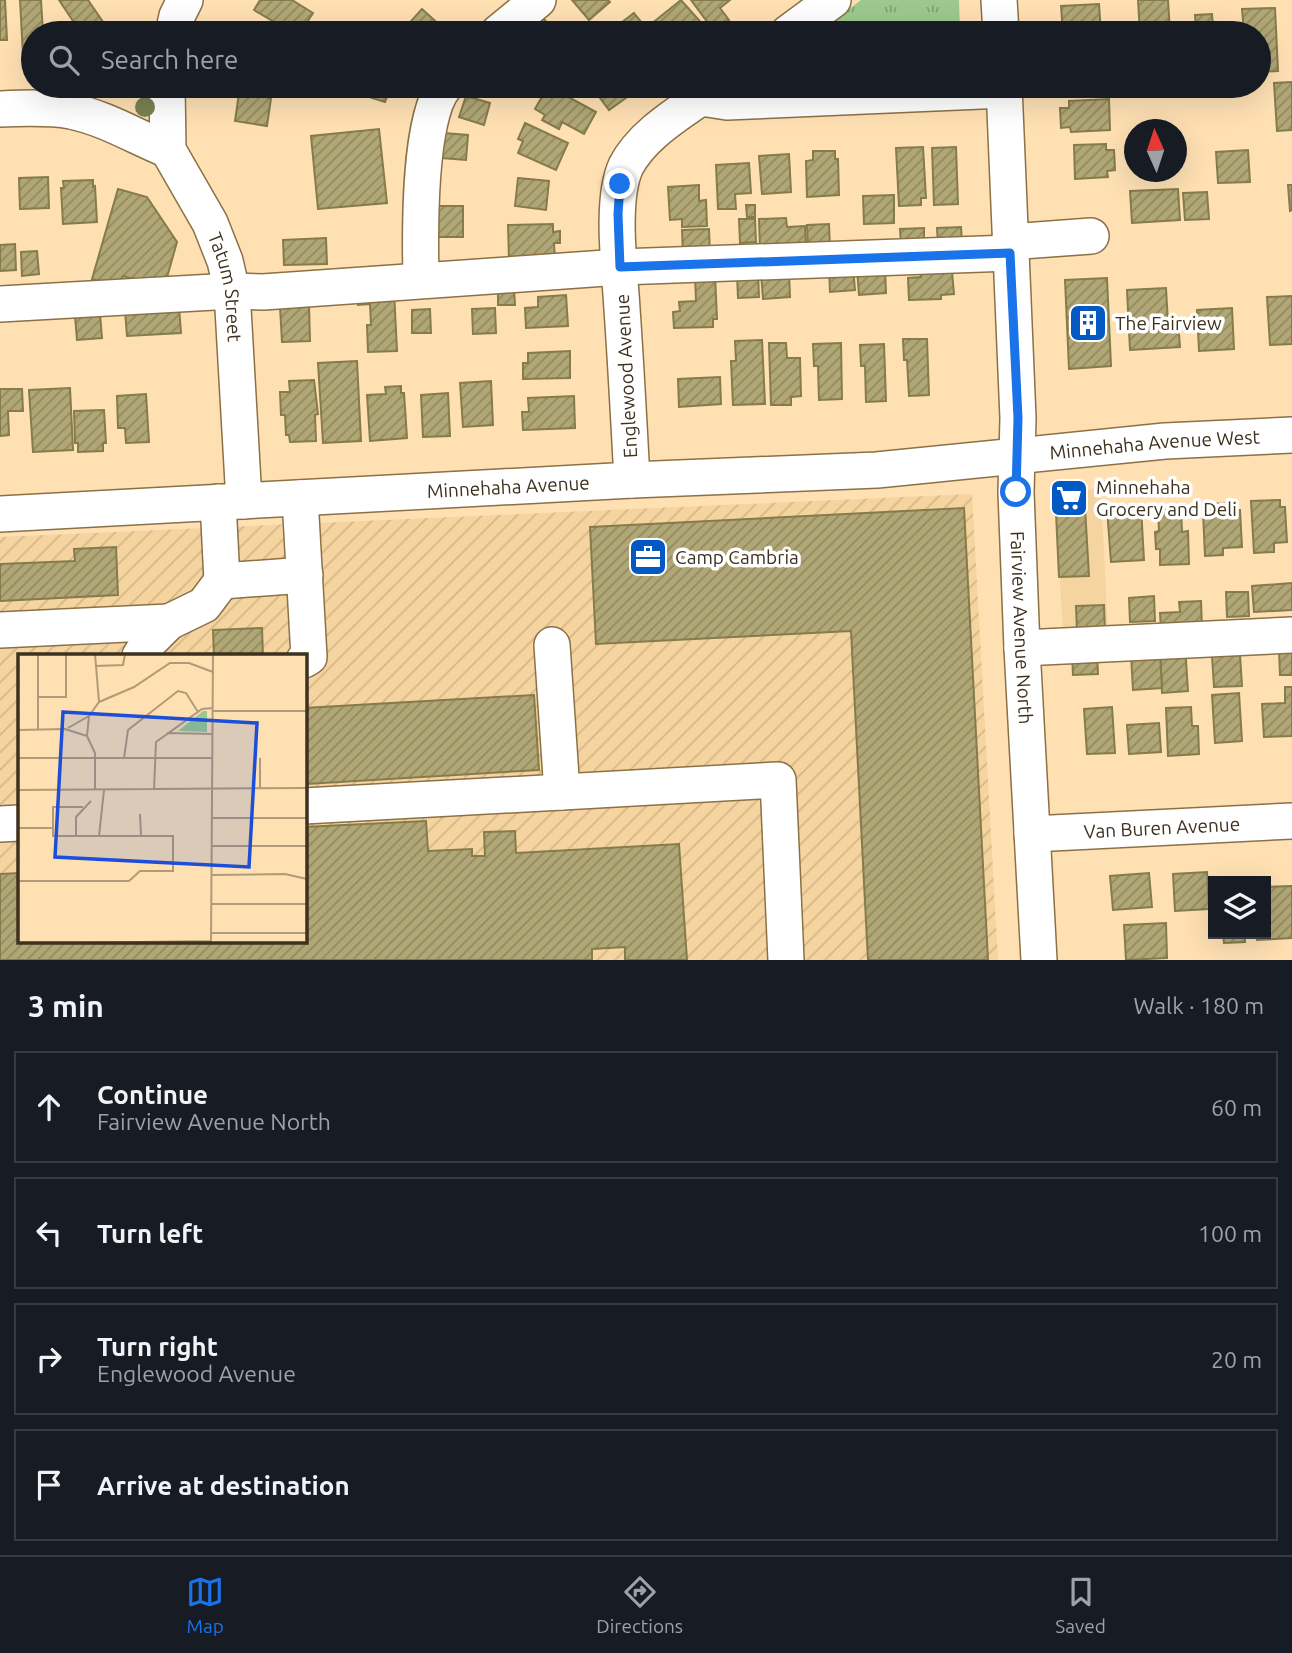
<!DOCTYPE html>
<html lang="en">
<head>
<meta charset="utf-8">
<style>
	:root { --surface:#171b24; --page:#20242c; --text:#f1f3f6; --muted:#9ea1a6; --line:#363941; --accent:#1a73e8 }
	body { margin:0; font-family:Ubuntu,sans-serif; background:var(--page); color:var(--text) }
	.controls { position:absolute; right:21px; bottom:21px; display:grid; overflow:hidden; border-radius:0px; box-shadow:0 7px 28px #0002 }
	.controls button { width:63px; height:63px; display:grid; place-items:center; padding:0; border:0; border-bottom:2px solid var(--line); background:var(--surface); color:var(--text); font:35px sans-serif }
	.compass { position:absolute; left:1124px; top:119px; width:63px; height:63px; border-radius:50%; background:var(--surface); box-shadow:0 7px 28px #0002; rotate:357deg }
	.stop { position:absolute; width:21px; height:21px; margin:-16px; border:5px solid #1a73e8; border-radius:50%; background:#fff }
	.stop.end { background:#1a73e8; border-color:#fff; box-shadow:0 2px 7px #0008 }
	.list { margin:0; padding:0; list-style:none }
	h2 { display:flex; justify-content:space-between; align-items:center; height:91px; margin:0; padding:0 28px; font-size:30px }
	h2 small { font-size:23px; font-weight:400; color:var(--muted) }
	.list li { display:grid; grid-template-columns:46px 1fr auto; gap:21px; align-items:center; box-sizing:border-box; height:112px; margin:0 14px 14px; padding:0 14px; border:2px solid var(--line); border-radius:0px }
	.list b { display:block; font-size:26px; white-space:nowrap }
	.list p { margin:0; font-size:23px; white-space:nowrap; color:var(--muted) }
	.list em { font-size:23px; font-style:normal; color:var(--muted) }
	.icon { flex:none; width:38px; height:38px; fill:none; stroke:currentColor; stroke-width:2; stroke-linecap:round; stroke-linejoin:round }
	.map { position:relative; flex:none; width:1292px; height:960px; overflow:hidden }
	.search { position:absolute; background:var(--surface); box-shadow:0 7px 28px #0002; left:21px; right:21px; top:21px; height:77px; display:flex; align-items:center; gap:18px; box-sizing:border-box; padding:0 24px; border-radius:38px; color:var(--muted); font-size:26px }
	.sheet { height:595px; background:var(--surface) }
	nav { display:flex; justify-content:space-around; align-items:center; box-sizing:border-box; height:98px; border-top:2px solid var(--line); background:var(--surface); font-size:19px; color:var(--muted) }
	nav a { display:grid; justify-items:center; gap:4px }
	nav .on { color:var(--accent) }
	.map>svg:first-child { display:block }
</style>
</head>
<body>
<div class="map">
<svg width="1292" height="960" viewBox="0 0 1292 960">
	<defs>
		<pattern id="industrial-furrows" width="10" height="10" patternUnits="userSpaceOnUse" patternTransform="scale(1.75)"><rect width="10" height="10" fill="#f6d49f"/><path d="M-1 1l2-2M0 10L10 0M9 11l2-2" fill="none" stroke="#d4b688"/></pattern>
		<pattern id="grass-tufts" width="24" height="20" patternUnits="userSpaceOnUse" patternTransform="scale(1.75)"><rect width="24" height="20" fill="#9cc88e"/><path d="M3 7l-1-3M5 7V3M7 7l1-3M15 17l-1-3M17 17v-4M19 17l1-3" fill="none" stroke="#80a373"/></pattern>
		<pattern id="building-hatch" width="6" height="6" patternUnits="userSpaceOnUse" patternTransform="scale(1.75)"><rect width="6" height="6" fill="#b1a776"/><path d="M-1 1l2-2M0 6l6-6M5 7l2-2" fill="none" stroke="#918960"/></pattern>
	</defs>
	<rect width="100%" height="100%" fill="#fee0b3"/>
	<path fill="#f6d49f" d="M1101,489L1108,632L1063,634L1055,491Z"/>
	<path fill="url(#industrial-furrows)" fill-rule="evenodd" d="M972,494L998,960H0V537ZM19,656H304V941H19Z"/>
	<path fill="url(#grass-tufts)" d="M861,0H959L960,33H818Z"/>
	<g fill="url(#building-hatch)" stroke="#857b4b" stroke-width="2">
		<path d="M0,0H5L7,40H0Z"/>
		<path d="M20,0H41L43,33H33V55H23Z"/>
		<path d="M59,0H88L103,22L85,33H81Z"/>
		<path d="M260,0H292L313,13L300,33H293L254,10Z"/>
		<path d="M572,0H608L610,2L589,20Z"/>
		<path d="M681,0L704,26L699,30L701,33H659L651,24Z"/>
		<path d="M691,0H730L720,8L729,20L714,31Z"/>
		<path d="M1138,0H1168L1170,32L1140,33Z"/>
		<path d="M1099,4L1101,33H1063L1061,6Z"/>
		<path d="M536,7L547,23L533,33H529L519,19Z"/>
		<path d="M1275,8L1278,71L1259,72V33H1244L1242,9Z"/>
		<path d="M422,9L442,27L437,33H407L403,30Z"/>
		<path d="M634,13L650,33H608Z"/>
		<path d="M1212,14L1213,27L1227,26L1228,33H1183L1182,28H1196L1195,15Z"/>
		<path d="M1292,82V130L1277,131L1274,83Z"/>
		<path d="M366,86H391L385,102L363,95Z"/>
		<path d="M548,86L596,112L584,134L562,122L559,129L542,120L545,115L535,109Z"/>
		<path d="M591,86H626L624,87L630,95L609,110Z"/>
		<path d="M239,93L271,98L267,126L235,121Z"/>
		<path d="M466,96L490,103L484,125L459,117Z"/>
		<path d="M1109,99L1110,130L1071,132L1070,127L1061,128L1060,108H1069V101Z"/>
		<path d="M525,123L568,143L556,170L518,153L523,141L518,139Z"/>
		<path d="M379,129L387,203L318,209L311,136Z"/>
		<path d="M444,133L468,135L466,160L442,158Z"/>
		<path d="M1106,144V150H1114L1115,170L1107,171L1108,177L1075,179L1074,145Z"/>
		<path d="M923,147L926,198H921V205L899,206L896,148Z"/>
		<path d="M956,147L958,204L934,205L932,148Z"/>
		<path d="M1248,150L1250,182L1218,183L1216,152Z"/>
		<path d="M813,151H835V159H838L839,195L807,197L806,161L813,160Z"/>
		<path d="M789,154L791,192L762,194L759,156Z"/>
		<path d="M749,163L751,193L735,194L736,209H718L716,165Z"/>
		<path d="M48,177L49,208L20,209L19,178Z"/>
		<path d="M518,178L549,181L546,210L515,206Z"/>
		<path d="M93,180V187L95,186L97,222L63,224L61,188H64L63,181Z"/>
		<path d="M699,185V201L706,200L707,226L682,227V219L670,220L668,187Z"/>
		<path d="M1288,185H1292V210L1290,211Z"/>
		<path d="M118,189L147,197L177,242L164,288L123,276L119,287L92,279Z"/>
		<path d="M1178,189L1180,220L1132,223L1130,191Z"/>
		<path d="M1207,192L1209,219L1185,220L1183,193Z"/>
		<path d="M894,195V223L864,224L863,196Z"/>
		<path d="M746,205H755V217H747Z"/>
		<rect x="435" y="206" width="28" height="31"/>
		<path d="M786,218L787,227L805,226L806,247L760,249L759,219Z"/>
		<path d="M739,219H755L756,242L740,243Z"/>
		<path d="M553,224V232L560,231V243H554L555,260L509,261L508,225Z"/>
		<path d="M829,224L830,248L808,249L807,225Z"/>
		<path d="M961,227L962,243L938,244L937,228Z"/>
		<path d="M924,228V244L901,245L900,229Z"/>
		<path d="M709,229L710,254L683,255L682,230Z"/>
		<path d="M326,238L327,264L284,265L283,240Z"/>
		<path d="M15,244L16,270L0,271V245Z"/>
		<path d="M37,251L39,274L22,276L21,252Z"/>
		<path d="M829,268H853L855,290L830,292Z"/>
		<path d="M885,268L886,293L859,295L857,269Z"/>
		<path d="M789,272L790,297L763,299L761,273Z"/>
		<path d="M952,272L954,294L941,295V299L909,300L908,278L921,277L920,273Z"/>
		<path d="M758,273L759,297L738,298L737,275Z"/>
		<path d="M715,275L717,319H713V327L674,328L673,312L680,311L679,302L696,301L695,276Z"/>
		<path d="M1107,278L1111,366L1069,369L1065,280Z"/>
		<path d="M1166,288L1168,323L1178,322L1180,347L1130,350L1127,290Z"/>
		<path d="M498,289H514L515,305H498Z"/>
		<path d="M394,291L397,351L368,352L367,325H371L370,304L358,305V293Z"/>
		<path d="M566,295L568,326L526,328L525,308L538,307V297Z"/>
		<path d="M1292,296V344L1270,345L1267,297Z"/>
		<path d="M309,306L310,341L282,342L280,307Z"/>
		<path d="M179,307L181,333L127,336L125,311Z"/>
		<path d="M495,308L496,333L473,334L472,309Z"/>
		<path d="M1232,308L1234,349L1199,351L1197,310Z"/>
		<path d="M430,309L431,333H412V310Z"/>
		<path d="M100,314L102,338L77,340L75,316Z"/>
		<path d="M903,339H927L929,395L909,396L907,360H904Z"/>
		<path d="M762,340L765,404L733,405L731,361H736L735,341Z"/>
		<path d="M769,343H786L787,358H800L801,396L791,397V405H771Z"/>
		<path d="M841,343L842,399L819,400L818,366H814L813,344Z"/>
		<path d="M884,344L886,401L866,402L865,366H861L860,345Z"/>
		<path d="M570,351V378L523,379V363H528V353Z"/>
		<path d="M357,361L361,441L323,443L318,363Z"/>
		<path d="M720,377L721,404L679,407L678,379Z"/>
		<path d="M314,380L318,414L315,415L316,441L290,442L289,435H286L285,415H281L280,392H290L289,381Z"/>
		<path d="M491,381L493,425L463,427L460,383Z"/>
		<path d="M401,386V393H404L407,438L370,441L367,395L386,394L385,387Z"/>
		<path d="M70,388L73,450L33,452L29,390Z"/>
		<path d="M0,389H22L23,411H8L9,435L0,436Z"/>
		<path d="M448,393L450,436L423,437L421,395Z"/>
		<path d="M146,394L149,442L126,443L125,428H118L117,396Z"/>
		<path d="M574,396L575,428L523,430L522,412H529L528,398Z"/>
		<path d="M104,410L106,443H103V451L78,452V443H75L74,411Z"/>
		<path d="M1084,491L1089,576L1059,577L1055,492Z"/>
		<path d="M1280,500V507H1285L1287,542L1274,543V552L1254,553L1251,501Z"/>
		<path d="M1235,503V510H1240L1242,547L1223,548V555L1205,556L1203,512L1209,511V504Z"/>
		<path d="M1141,507L1144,560L1111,562L1107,509Z"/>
		<path d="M964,508L988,960H868L851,631L596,644L590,527Z"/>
		<path d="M1181,509L1182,532L1188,531L1189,564L1160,565V549H1156L1155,532L1159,531L1158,510Z"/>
		<path d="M116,547L118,595L0,601V564L75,561L74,549Z"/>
		<path d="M1292,583V610L1254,612L1252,586Z"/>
		<path d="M1226,592H1248L1249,616L1227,617Z"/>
		<path d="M1154,596L1155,621L1130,622L1129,598Z"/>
		<path d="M1201,601L1202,629L1161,630L1160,613L1180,612L1179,602Z"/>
		<path d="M1104,605L1105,631L1077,632L1076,606Z"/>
		<path d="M262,628L263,656H214L213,630Z"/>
		<path d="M1185,645L1188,691L1162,693L1160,646Z"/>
		<path d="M1292,649V675H1280L1279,650Z"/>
		<path d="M1097,651L1098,674L1073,675L1072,652Z"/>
		<path d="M1160,653L1162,688L1133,690L1131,655Z"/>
		<path d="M1240,655L1242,686L1214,687L1212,656Z"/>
		<path d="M1285,687H1292V736L1264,737L1262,704L1285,703Z"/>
		<path d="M1239,693L1242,741L1215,743L1212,695Z"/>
		<path d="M534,695L539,770L307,784L304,708Z"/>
		<path d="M1112,707L1115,753L1087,754L1084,709Z"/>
		<path d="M1191,707L1192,726H1198L1199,754L1168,756L1166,708Z"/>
		<path d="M1159,723L1161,752L1129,754L1127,725Z"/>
		<path d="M426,821L428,851L472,849V856H485L484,832L515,831L516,853L679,844L687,960H625V947L592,949V960H0V874L19,873V941H304V827Z"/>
		<path d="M1207,872L1209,909L1175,911L1173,874Z"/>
		<path d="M1149,873L1152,907L1113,910L1110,876Z"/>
		<path d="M1292,886V938L1257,940V934H1266V887Z"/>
		<path d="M1166,923L1167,958L1126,960L1124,925Z"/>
		<path d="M1223,934H1245V942L1224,943Z"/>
	</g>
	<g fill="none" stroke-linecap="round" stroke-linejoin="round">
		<defs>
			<g id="minor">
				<path d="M999,0L1001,33"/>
				<path d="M173,33L177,16L185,0"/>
				<path d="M498,33L538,0"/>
				<path d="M788,33L833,0"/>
				<path id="s1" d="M167,86L168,150L210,223L225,261L232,291L244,501"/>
				<path id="s2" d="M1004,86L1018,418L1016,492L1022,648L1039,960"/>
				<path d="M701,98L727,102L1004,90"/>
				<path d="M0,109C23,108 49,107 71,111C105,118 136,137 168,150"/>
				<path d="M1009,242L1091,236"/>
				<path d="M421,279C420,237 418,116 445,86"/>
				<path d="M0,304L232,291L263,292L620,267L1010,253"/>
				<path d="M632,480C629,423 626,366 622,309C620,272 610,200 626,166C644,131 687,109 717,86"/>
				<path d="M300,498L309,657L304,660"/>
				<path d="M218,502L222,581L305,575"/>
				<path id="s3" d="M0,514L632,480L877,470L1165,441L1292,435"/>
				<path d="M0,630L169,622"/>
				<path d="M552,645L562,792L778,780L786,960"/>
				<path d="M1022,648L1292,635"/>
				<path d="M140,656L149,642L169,622L204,605L222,581"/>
				<path d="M304,806L562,792"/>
				<path d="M0,824L19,823"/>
				<path id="s4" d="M1032,834L1292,821"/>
			</g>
		</defs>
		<use href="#minor" stroke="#8b7147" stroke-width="38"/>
		<use href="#minor" stroke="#fff" stroke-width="35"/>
	</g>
	<circle fill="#7b8151" cx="145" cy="107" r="10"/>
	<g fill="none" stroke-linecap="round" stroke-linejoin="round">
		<path stroke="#1a73e8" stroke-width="9" d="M620,184L618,214L620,267L1010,253L1018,418L1016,492"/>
	</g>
	<defs>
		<symbol id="building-square" viewBox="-11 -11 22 22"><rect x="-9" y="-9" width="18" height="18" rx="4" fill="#0458c2" stroke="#fff"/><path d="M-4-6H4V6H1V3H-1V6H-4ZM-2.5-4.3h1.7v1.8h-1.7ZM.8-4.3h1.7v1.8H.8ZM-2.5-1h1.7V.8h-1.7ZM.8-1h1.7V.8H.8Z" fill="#fff"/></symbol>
		<symbol id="supermarket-square" viewBox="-11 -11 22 22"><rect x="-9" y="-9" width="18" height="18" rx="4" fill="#0458c2" stroke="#fff"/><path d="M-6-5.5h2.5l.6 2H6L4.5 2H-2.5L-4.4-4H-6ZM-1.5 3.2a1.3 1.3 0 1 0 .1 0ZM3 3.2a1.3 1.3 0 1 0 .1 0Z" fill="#fff"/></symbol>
		<symbol id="office-square" viewBox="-11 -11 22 22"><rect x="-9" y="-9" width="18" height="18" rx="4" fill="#0458c2" stroke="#fff"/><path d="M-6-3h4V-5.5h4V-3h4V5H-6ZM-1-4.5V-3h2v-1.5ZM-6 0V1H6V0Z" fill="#fff"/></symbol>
	</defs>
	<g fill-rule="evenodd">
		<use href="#building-square" x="1066" y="301" width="44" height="44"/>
		<use href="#supermarket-square" x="1047" y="476" width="44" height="44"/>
		<use href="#office-square" x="626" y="535" width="44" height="44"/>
	</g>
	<g text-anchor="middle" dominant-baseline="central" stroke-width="7" stroke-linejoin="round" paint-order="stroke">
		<g font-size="19" fill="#3d311f" stroke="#fff">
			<text stroke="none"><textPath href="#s1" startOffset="215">Tatum Street</textPath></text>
			<text transform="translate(626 376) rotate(-93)">Englewood Avenue</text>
			<text stroke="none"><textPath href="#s3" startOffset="1157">Minnehaha Avenue West</textPath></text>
			<text stroke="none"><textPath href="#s3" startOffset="509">Minnehaha Avenue</textPath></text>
			<text stroke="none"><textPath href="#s2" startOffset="542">Fairview Avenue North</textPath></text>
			<text stroke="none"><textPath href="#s4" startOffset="130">Van Buren Avenue</textPath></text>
		</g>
		<g font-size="19" fill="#3d311f" stroke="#fff" text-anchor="start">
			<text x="1115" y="323">The Fairview</text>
			<text x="1096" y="487">Minnehaha<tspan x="1096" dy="22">Grocery and Deli</tspan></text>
			<text x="675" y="557">Camp Cambria</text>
		</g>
	</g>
	<g transform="translate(18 654)">
		<rect width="289" height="289" fill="#fee0b3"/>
		<path d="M185,57H189V78L160,77Z" fill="#9cc88e"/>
		<path fill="none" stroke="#b19a78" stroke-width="2" d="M20,0V75M77,0L81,48L71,62L69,82L77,99V136M77,12L105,11L107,0M20,43H48V0M81,48L116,33L152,9H171L195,18M195,57H289M50,74L71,62M0,76L47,75L69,82M149,79L195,80M0,104H194M106,104L110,76L160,37L168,39L180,58M242,134V104M0,136L289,134M86,136L81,182H123M136,136L138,88L184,55L195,54M73,147L58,163V182H81M193,164H289M0,174H35V182H58M35,174V153H65M193,192H289M193,221L267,220L289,225M0,227H111L122,217H155V182H123L122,160M193,250H289M193,279H289M54,289L193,287M193,289L195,0"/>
		<path fill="#1d4ed8" fill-opacity="0.15" stroke="#1d4ed8" stroke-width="3.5" d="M45,58L239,69L231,213L37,203Z"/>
		<rect width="289" height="289" fill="none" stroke="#3d311f" stroke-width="3.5"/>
	</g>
</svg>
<div class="controls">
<button><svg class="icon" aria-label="layers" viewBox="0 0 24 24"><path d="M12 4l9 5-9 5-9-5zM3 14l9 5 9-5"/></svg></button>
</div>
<svg class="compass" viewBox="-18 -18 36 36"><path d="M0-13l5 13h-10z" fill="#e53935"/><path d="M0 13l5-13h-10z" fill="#9ea1a6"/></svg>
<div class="stop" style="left:1016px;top:492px"></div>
<div class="stop end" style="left:620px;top:184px"></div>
<div class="search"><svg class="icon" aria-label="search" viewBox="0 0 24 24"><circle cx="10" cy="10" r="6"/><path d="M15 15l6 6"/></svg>Search here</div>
</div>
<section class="sheet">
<h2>3 min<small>Walk · 180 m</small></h2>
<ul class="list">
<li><svg class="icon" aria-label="ahead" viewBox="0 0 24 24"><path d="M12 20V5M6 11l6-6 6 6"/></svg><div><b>Continue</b><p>Fairview Avenue North</p></div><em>60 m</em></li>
<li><svg class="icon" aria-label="left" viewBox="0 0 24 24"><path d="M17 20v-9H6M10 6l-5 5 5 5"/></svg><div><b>Turn left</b></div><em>100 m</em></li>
<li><svg class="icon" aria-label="right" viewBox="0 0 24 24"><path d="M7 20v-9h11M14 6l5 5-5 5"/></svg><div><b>Turn right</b><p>Englewood Avenue</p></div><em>20 m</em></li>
<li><svg class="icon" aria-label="arrive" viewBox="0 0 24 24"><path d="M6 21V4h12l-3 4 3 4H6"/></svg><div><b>Arrive at destination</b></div></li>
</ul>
</section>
<nav>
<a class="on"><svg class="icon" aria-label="map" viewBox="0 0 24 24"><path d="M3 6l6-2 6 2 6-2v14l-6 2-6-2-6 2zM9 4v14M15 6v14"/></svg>Map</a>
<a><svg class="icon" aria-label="directions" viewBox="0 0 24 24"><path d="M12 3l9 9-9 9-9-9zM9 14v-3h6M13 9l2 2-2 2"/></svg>Directions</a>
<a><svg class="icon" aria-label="saved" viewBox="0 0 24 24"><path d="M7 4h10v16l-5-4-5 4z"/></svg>Saved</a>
</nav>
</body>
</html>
